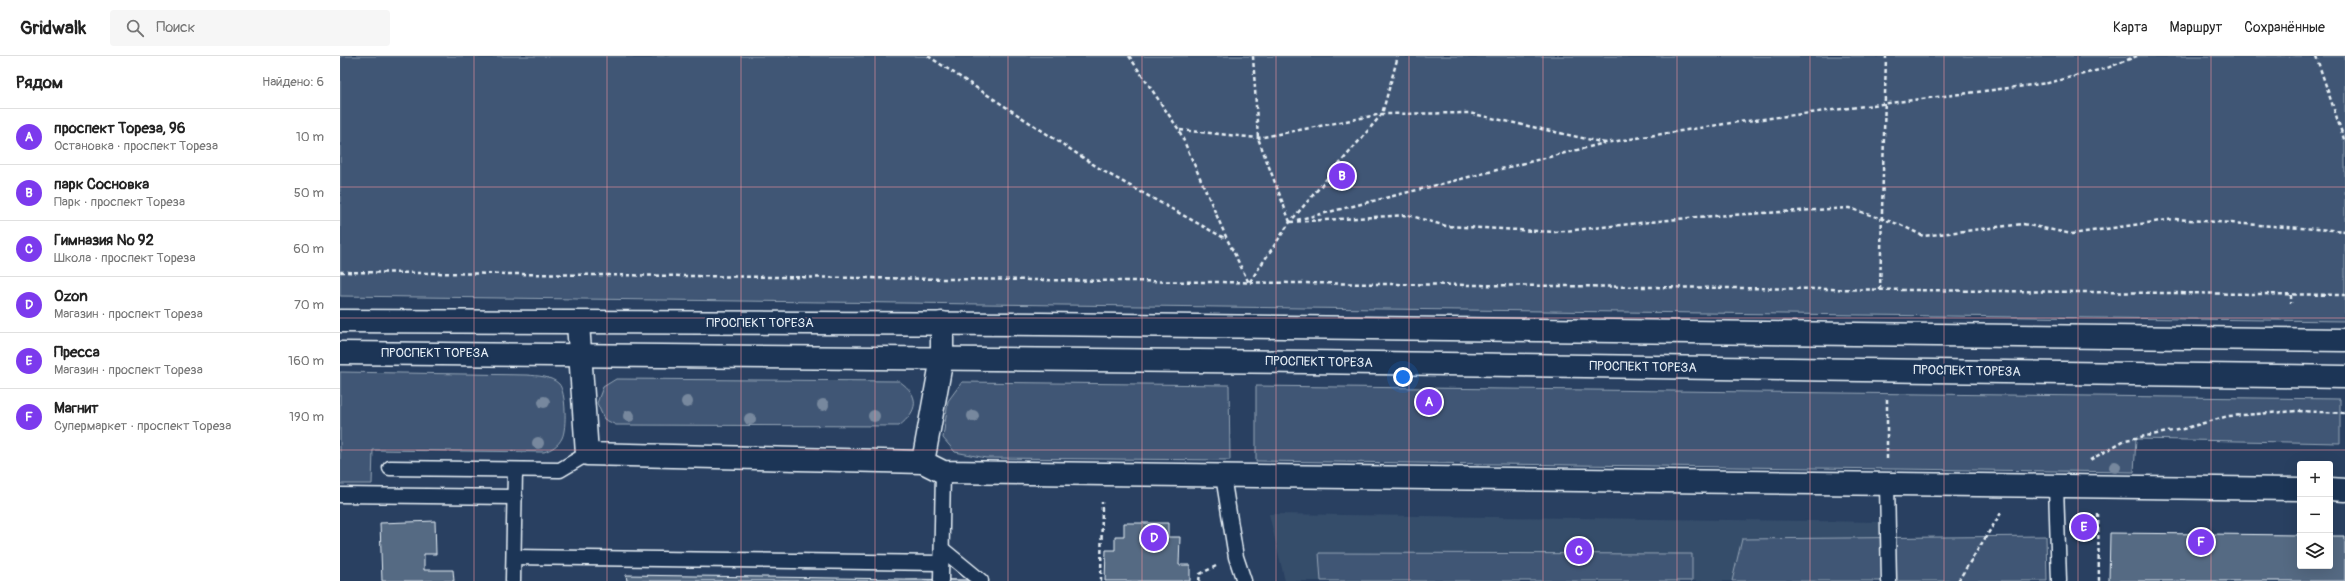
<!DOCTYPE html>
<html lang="ru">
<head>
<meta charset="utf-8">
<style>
	:root { --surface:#fff; --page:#f6f6f6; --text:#222; --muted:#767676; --line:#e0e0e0; --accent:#7c3aed }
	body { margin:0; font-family:Pangolin,sans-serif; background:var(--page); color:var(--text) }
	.controls { position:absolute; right:12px; bottom:12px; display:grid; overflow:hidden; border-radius:4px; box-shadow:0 4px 16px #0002 }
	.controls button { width:36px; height:36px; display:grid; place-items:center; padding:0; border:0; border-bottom:1px solid var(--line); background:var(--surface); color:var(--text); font:20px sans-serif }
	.you { position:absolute; left:1063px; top:321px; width:14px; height:14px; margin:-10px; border:3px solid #fff; border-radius:50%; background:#1a73e8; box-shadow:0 0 0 6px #1a73e833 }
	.badge { display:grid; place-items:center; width:26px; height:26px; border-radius:50%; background:var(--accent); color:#fff; font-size:13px; font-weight:700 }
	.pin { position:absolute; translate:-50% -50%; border:2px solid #fff; box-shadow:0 1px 4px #0006 }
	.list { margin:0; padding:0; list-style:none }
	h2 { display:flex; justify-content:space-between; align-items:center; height:52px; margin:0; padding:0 16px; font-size:17px }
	h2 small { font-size:13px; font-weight:400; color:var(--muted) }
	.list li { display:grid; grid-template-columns:26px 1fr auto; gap:12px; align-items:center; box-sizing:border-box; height:56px; padding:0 16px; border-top:1px solid var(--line) }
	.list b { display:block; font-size:15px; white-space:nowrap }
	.list p { margin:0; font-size:13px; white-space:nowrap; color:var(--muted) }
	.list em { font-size:13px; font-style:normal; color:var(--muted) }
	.icon { flex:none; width:22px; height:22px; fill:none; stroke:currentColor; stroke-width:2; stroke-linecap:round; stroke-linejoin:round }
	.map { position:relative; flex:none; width:2005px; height:525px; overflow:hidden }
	header { display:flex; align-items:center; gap:24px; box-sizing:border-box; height:56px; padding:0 20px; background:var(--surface); border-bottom:1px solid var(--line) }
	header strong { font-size:19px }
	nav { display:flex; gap:22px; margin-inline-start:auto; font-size:14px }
	.search { width:280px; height:36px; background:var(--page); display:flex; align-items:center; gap:10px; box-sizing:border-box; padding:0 14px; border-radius:4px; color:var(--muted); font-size:15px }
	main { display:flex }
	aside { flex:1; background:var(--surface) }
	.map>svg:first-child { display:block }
</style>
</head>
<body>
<header>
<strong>Gridwalk</strong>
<div class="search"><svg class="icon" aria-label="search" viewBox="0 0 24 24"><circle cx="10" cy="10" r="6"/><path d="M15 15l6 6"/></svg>Поиск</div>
<nav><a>Карта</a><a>Маршрут</a><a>Сохранённые</a></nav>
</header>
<main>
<aside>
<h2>Рядом<small>Найдено: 6</small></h2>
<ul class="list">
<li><span class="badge">A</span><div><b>проспект Тореза, 96</b><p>Остановка · проспект Тореза</p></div><em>10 m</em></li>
<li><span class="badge">B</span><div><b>парк Сосновка</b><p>Парк · проспект Тореза</p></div><em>50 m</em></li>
<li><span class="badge">C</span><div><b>Гимназия № 92</b><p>Школа · проспект Тореза</p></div><em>60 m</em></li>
<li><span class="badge">D</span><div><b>Ozon</b><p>Магазин · проспект Тореза</p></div><em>70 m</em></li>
<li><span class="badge">E</span><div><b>Пресса</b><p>Магазин · проспект Тореза</p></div><em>160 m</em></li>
<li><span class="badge">F</span><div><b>Магнит</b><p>Супермаркет · проспект Тореза</p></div><em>190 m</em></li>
</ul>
</aside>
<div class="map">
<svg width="2005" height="525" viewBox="0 0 2005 525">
	<rect width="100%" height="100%" fill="#294061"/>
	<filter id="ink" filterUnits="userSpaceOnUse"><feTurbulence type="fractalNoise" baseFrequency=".025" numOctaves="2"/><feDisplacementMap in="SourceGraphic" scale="8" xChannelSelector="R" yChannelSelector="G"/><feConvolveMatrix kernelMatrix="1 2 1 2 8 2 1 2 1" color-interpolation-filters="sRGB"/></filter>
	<g filter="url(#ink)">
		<path fill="#364d6b" d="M929,458L1539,466V525H945Z"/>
		<g fill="#415774" stroke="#94a4b6">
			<path d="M0,0H2005V265L0,240Z"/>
			<path d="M0,316L187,319C198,320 211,320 219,328C226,336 227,372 222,382C218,390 212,393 204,396L33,394L32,428H0Z"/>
			<path d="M276,323L559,325C581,340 578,355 559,370L276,369L264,363L257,347L263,331Z"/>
			<path d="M622,326L889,329L890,404L646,402L615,396L603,382L608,345Z"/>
			<path d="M916,330L2000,343V387L1796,383L1794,416L916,405Z"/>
			<path d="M1706,480L1707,525H1392L1402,483Z"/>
			<path d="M979,497L1352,498V525H981Z"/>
		</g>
		<g fill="#556a83" stroke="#e8f1f8">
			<path d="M1738,464H1751L1750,477H1738Z"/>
			<path d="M95,465L96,498H84V514H113L114,525H42L40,467Z"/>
			<path d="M784,467H828V481H840L839,509H850V525H765L766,494H775V480H784Z"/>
			<path d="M1770,477L1960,479V510H1990V480H2005V525H1769Z"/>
			<path d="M286,519L632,524V525H287Z"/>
		</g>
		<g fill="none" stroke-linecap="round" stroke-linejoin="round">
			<defs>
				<g id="service">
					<path d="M50,412L220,414L247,398"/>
					<path d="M883,420L896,501L904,525"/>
					<path d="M1547,428L1549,525"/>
					<path d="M1716,430L1719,525"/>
					<path d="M0,439L175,441"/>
					<path d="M602,493L641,525"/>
					<path d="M174,501L601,507"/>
					<path d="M601,524L603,416"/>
					<path d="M173,525L175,414"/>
				</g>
				<g id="minor">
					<path d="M238,267L247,398L583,406L603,416L1960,433"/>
					<path d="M583,406L602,302V267"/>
					<path d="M1990,433L2005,434"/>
				</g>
				<g id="primary">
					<path d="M0,265L701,268L2005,284"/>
					<path d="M0,297L968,306L2005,321"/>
				</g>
			</defs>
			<use href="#service" stroke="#e8f1f8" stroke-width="17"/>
			<use href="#minor" stroke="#e8f1f8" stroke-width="25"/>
			<use href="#primary" stroke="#e8f1f8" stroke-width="25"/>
			<g stroke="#e8f1f8" stroke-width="2.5" stroke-dasharray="4 3" stroke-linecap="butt">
				<path d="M588,0L765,116L886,183"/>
				<path d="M789,0L839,74L887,183L909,227L950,166L1042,58L1058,0"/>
				<path d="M913,0L918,82L950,166"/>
				<path d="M1976,0L2005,86"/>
				<path d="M840,74L918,82L1042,58L1129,57L1265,87"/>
				<path d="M957,164L1265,87L1391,67L1708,27L1767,12L1797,0"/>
				<path d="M950,166L1068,159L1106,170L1215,176L1357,161L1509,152L1561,169L1583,180L1683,168L1732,178L1834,163L2005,175"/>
				<path d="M0,216L2005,239"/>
				<path d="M1540,234L1546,0"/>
				<path d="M1951,239V247"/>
				<path d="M1547,403V340"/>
				<path d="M1750,404L1785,384L1843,373L1888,360L1957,355L2005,357"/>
				<path d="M1758,458L1759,525"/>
				<path d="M761,525L762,446"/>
				<path d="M859,525L860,518L876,510"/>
				<path d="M1618,525L1661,457"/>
			</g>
			<use href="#service" stroke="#1d3557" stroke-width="14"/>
			<use href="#minor" stroke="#1d3557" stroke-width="22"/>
			<use href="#primary" stroke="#1d3557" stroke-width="22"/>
		</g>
		<g fill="#77889e">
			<circle cx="204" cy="346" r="6"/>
			<circle cx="347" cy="346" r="6"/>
			<circle cx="483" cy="349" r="6"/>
			<circle cx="289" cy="360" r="6"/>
			<circle cx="534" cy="360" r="6"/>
			<circle cx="633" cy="360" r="6"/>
			<circle cx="410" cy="363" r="6"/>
			<circle cx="198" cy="387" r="6"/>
			<circle cx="1775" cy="411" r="6"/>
		</g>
	</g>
	<path fill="none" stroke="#ff9aa2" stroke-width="1" stroke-opacity="0.55" d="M134,0V525M267,0V525M401,0V525M535,0V525M668,0V525M802,0V525M936,0V525M1069,0V525M1203,0V525M1337,0V525M1470,0V525M1604,0V525M1738,0V525M1871,0V525M0,131H2005M0,262H2005M0,394H2005"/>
	<g text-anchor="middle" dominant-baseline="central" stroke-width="4" stroke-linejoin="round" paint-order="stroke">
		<g font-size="13" fill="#e8f1f8" stroke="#1d3557">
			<text x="420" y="267">ПРОСПЕКТ ТОРЕЗА</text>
			<text x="95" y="297">ПРОСПЕКТ ТОРЕЗА</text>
			<text transform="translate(979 306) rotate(1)">ПРОСПЕКТ ТОРЕЗА</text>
			<text transform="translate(1303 311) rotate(1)">ПРОСПЕКТ ТОРЕЗА</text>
			<text transform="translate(1627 315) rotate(1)">ПРОСПЕКТ ТОРЕЗА</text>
		</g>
	</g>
</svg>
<div class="controls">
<button>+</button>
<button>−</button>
<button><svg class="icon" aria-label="layers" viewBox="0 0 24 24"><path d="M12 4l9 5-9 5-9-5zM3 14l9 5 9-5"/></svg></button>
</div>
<div class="you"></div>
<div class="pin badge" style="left:1089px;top:346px">A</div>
<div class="pin badge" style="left:1002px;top:120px">B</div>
<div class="pin badge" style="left:1239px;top:495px">C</div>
<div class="pin badge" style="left:814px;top:482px">D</div>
<div class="pin badge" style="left:1744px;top:471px">E</div>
<div class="pin badge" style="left:1861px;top:486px">F</div>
</div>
</main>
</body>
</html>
